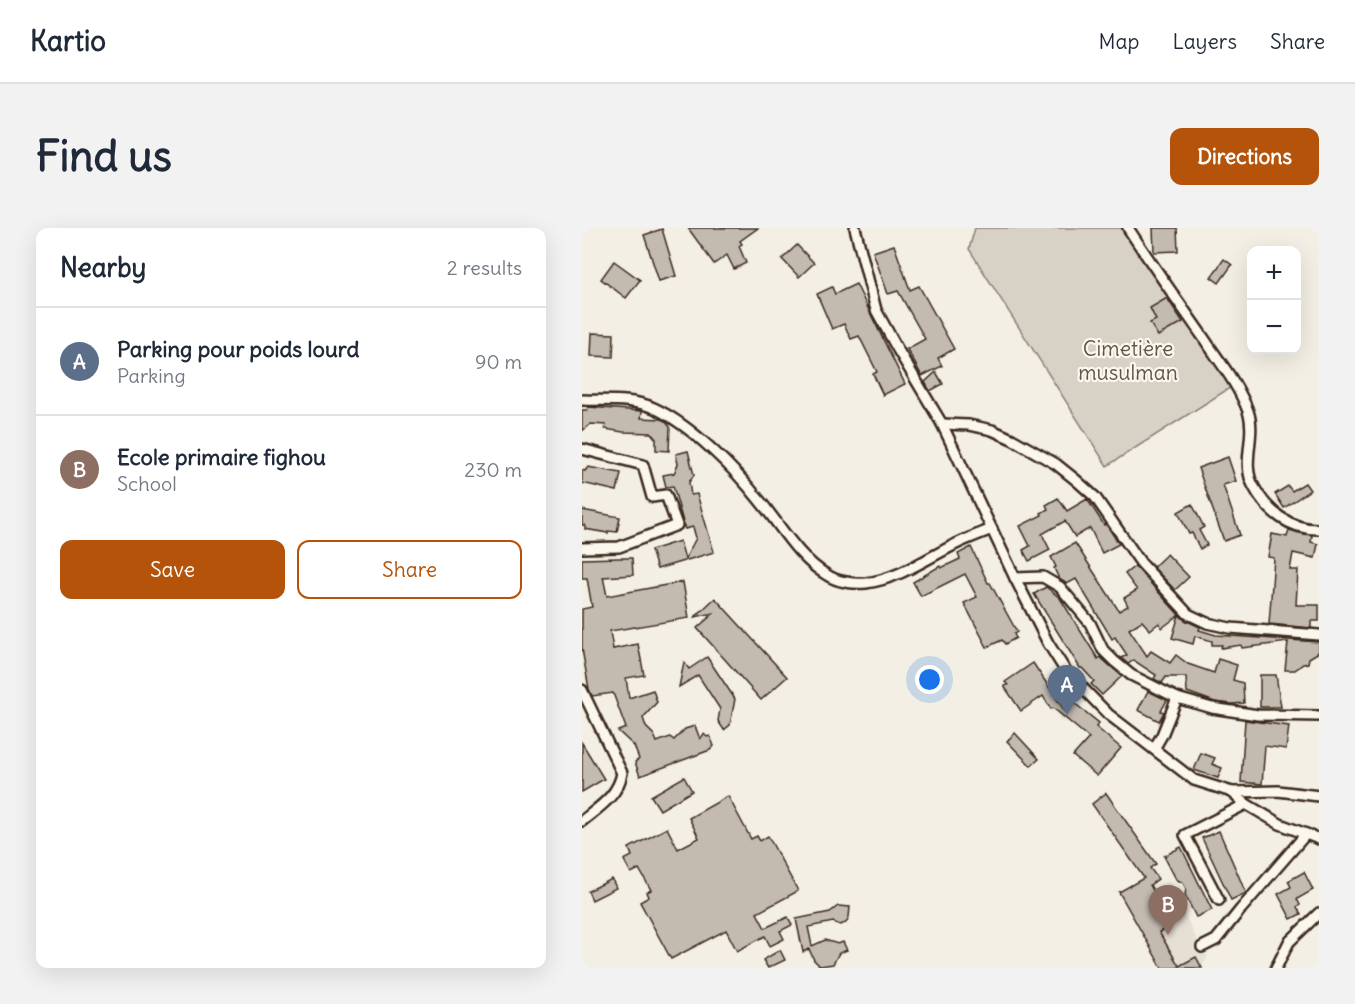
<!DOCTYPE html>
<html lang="en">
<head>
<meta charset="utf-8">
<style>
	:root { --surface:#fff; --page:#f2f2f3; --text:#1f2937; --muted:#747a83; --line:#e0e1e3; --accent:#b45309 }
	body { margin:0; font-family:Delius,sans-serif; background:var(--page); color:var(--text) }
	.controls { position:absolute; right:18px; top:18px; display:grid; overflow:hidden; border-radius:12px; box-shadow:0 6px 24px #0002 }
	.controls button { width:54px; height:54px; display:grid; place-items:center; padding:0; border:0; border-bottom:2px solid var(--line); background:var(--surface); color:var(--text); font:30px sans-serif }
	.you { position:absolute; left:348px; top:452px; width:21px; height:21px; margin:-15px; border:4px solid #fff; border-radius:50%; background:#1a73e8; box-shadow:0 0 0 9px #1a73e833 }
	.badge { display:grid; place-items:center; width:39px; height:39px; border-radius:50%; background:var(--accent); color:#fff; font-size:20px; font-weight:700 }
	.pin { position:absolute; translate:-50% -50px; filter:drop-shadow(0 2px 3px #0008) }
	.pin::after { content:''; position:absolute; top:32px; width:21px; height:18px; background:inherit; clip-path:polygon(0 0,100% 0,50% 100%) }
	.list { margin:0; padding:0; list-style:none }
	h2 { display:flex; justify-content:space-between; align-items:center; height:78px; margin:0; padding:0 24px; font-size:26px }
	h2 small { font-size:20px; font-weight:400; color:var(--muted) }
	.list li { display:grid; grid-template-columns:39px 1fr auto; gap:18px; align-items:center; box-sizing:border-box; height:108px; padding:0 24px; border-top:2px solid var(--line) }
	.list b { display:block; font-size:22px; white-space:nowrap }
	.list p { margin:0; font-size:20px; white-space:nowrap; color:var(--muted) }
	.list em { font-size:20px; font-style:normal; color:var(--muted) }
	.actions { display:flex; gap:12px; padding:18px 24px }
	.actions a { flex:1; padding:14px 0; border:2px solid var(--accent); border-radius:12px; text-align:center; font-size:21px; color:var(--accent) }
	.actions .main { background:var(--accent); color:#fff }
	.map { position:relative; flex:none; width:737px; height:740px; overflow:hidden; border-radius:12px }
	header { display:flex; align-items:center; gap:36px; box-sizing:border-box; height:84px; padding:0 30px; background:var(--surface); border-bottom:2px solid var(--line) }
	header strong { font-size:28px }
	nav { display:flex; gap:33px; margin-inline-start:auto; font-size:21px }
	.intro { display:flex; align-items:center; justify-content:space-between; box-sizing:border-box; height:144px; padding:0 36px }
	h1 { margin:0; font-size:42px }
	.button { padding:15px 27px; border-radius:12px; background:var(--accent); color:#fff; font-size:21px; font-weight:700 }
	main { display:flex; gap:36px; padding:0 36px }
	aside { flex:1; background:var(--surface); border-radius:12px; box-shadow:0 6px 24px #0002 }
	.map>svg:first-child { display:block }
</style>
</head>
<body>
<header>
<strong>Kartio</strong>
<nav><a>Map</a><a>Layers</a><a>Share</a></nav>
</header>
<div class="intro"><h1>Find us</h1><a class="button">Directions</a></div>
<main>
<aside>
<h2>Nearby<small>2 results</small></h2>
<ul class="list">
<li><span class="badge" style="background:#5c6f8a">A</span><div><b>Parking pour poids lourd</b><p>Parking</p></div><em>90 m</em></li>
<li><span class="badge" style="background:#8d6e63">B</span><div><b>Ecole primaire fighou</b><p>School</p></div><em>230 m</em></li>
</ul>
<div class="actions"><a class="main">Save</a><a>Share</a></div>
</aside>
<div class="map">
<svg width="737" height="740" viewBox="0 0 737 740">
	<rect width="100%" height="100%" fill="#f3efe4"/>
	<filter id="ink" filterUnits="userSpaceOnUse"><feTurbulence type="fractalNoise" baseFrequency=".0167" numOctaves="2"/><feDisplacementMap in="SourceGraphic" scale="12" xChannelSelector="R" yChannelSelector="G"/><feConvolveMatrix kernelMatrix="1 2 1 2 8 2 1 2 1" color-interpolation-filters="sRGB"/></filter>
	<g filter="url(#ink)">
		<path fill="#e5dfd4" d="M587,654L621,725L626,728L619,740H579L549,688L563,680L558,670Z"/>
		<path fill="#d8d1c6" stroke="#8a7e72" stroke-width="1.5" d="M393,0H545L654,156L525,238L387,21Z"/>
		<g fill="#c3bbb0" stroke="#3b2a1e" stroke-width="1.5">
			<path d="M106,0H176L158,13L160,16L157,18L164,35L152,41L145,27L132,36Z"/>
			<path d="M571,0H595L596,23L572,24Z"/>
			<path d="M80,1L94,48L77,53L62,7Z"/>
			<path d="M215,17L232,35L217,49L200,31Z"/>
			<path d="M312,17L328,62L337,58L372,121L356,130L360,138L340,148L325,121L343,111L316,63L306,66L291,24Z"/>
			<path d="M642,31L650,37L637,55L629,49Z"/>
			<path d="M32,33L58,52L44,70L19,51Z"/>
			<path d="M274,56L323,156L301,167L291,146L295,144L277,108L269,111L262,96L250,101L235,66L250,59L253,66Z"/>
			<path d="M585,70L601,94L576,108L568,95L574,92L568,80Z"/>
			<path d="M10,105L32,106L31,129L9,128Z"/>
			<path d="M354,144L361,156L348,163L343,154Z"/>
			<path d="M6,179L60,183L59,190L79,191L83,193L88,199L87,223L74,222V211L69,205L41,204L23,201L24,197L9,196L0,203V182H5Z"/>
			<path d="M106,223L112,247L107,254L109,267L115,266L132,324L75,341L69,322L98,313L103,331L114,310L111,299L103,301L91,258L84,259L81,247L92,245L96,236L94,226Z"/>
			<path d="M646,229L654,253L641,257L658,307L642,313L616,240Z"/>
			<path d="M6,239L39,245L35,263L0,255V242L3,243Z"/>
			<path d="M723,255L728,262L702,280L693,266L706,258L710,263Z"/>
			<path d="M476,270L485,283L505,271L522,297L524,296L537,316L520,325L508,300L493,309L483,293L460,306L468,322L447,333L441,322L448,318L438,298L460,287L459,285L466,281L464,277Z"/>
			<path d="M610,276L622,299L617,302L625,317L618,321L610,305L607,306L596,284Z"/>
			<path d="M0,282L38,289L35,304L26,303V305L3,301V297H0Z"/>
			<path d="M707,302L730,307L729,314L736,316L733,330L711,325L708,342H716L714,377H737V393H729V400L687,396L692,330L686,329L690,306L705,309Z"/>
			<path d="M493,315L537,383L546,378L542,370L555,362L543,346L553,338L597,387L580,400L577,395L568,402L560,393L547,401L565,428L569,423L588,435L594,427L606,436L632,445L636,431L655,437L651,452L661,455L662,475L650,476L633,474L605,464L604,449H584L580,455L572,451L574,447L554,434L552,432L546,436L539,430L545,427L533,409L530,411L494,351L485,356L477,351L472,340L474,339L469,329Z"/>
			<path d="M389,319L406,355H408L435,404L432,406L434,410L423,416L420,412L405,419L382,375L395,369L383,346L339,368L331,354L358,338L359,340L378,331L376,326Z"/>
			<path d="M585,326L607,349L593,362L571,339Z"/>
			<path d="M36,330H50L51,347L21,349L25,368L101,354L107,390L28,403L31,421L56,416L62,447L44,450L47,470L71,462L75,474L61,490L64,499L72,507L75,514L88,509L92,512L103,501L113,498L118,511L122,506L125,509L128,508L132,518L128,522L58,548L53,534L57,531L52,518L36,503L44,500L31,465L10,468L7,461L0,421V381L10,379L5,350H0V331Z"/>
			<path d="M464,359L478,370L516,431L518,429L540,448L520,467L509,456L512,453L500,440H498L452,366Z"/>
			<path d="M133,370L205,449L179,472L115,400L132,385L113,389Z"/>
			<path d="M597,387L603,392L618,399L617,402L634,407L737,414V424L727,430L726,435L721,436L713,442H703L706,414L660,420L659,417L639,420L640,417H630V413L613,408L611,416L590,410Z"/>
			<path d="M125,429L153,471L148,497L142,502L136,493L138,481L116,447L97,459L102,434L107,441Z"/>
			<path d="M451,435L483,483L491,474L517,495L514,499L539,520L515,548L491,528L507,510L471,480L469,481L461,468L439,483L422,458L426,457L423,454Z"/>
			<path d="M678,447H694L699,479H678Z"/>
			<path d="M566,463L585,472L579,483L582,484L577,493L556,482Z"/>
			<path d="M663,492L707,498L704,521L683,518L680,556L659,554Z"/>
			<path d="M433,505L457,531L449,538L425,513Z"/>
			<path d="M0,515L22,551L0,564Z"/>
			<path d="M619,525L633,530L630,536L640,540L636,550L612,542Z"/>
			<path d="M102,549L110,563L78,582L69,568Z"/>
			<path d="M524,565L574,636L568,640L576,651L568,657L588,692L582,695L585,700L577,704L597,738L614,729L620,740H580L537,664L562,650L510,576Z"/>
			<path d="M146,568L169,611L175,608L178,613L186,608L216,663L175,685L183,700L206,689L210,697L198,703L202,711L188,718L183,708L155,723L144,702L89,731L58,674L67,669L65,664L69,662L57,641L49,645L42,632L50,628L47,620L85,600L96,621L117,610L107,590Z"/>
			<path d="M637,603L664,665L649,672L620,610Z"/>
			<path d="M599,619L630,682L614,689L603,667L604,661L601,655L594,651L582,628Z"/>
			<path d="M722,644L731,662L715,671L718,677L715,679L719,686L709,691L696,666L709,659L706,653Z"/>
			<path d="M30,651L34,660L10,672L6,663Z"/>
			<path d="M256,678L268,679L267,689L264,695L258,697L251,694L226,699L230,718L243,712L256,716L261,714L265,722L257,725L251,736L238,738L232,732L227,721L221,724L214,691L248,684Z"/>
			<path d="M198,722L203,732L186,740L181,732Z"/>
		</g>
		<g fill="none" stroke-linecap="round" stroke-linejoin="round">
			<defs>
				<g id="minor">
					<path d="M273,0L294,82L316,122L360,196L433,350L466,415L483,442L526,486L612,552L650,564L664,576L698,596L737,611"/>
					<path d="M546,0C570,37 596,73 621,109C637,133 656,156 666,183C675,208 658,235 672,259C685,283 708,302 737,301"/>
					<path d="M0,172C23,173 50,170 72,180C109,197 153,241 178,273C199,298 216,330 245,347C255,354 272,356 284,355C316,351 344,331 372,317C384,311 397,306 410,301"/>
					<path d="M360,196L387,197L410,202L430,211L474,236L494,252L513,269L559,335L606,386L625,395L648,400L737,407"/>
					<path d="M0,221L61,237L70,269L84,267L95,297L37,319L0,320"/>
					<path d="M433,350L461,349L478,359L508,395L521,422L532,433L549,447L595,470L630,480L676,487L737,488"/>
					<path d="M0,462L40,545C36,568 17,579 0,593"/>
					<path d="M572,521L580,507L595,470"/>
					<path d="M650,564L696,563L737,568"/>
					<path d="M637,672L603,607L664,576"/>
					<path d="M620,719L634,712L659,681L724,606"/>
					<path d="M694,740L707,714L737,685"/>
				</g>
			</defs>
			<use href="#minor" stroke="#3b2a1e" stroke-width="14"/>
			<use href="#minor" stroke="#fbf7ec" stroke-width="9"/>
		</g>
	</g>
	<g text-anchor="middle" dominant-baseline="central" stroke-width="4.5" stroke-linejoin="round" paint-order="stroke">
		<g font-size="21" fill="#625448" stroke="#fbf7ec">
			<text x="546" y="120">Cimetière<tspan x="546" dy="24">musulman</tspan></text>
		</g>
	</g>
</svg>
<div class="controls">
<button>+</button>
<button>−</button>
</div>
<div class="you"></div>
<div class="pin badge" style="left:485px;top:487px;background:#5c6f8a">A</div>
<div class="pin badge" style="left:586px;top:707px;background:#8d6e63">B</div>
</div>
</main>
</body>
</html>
